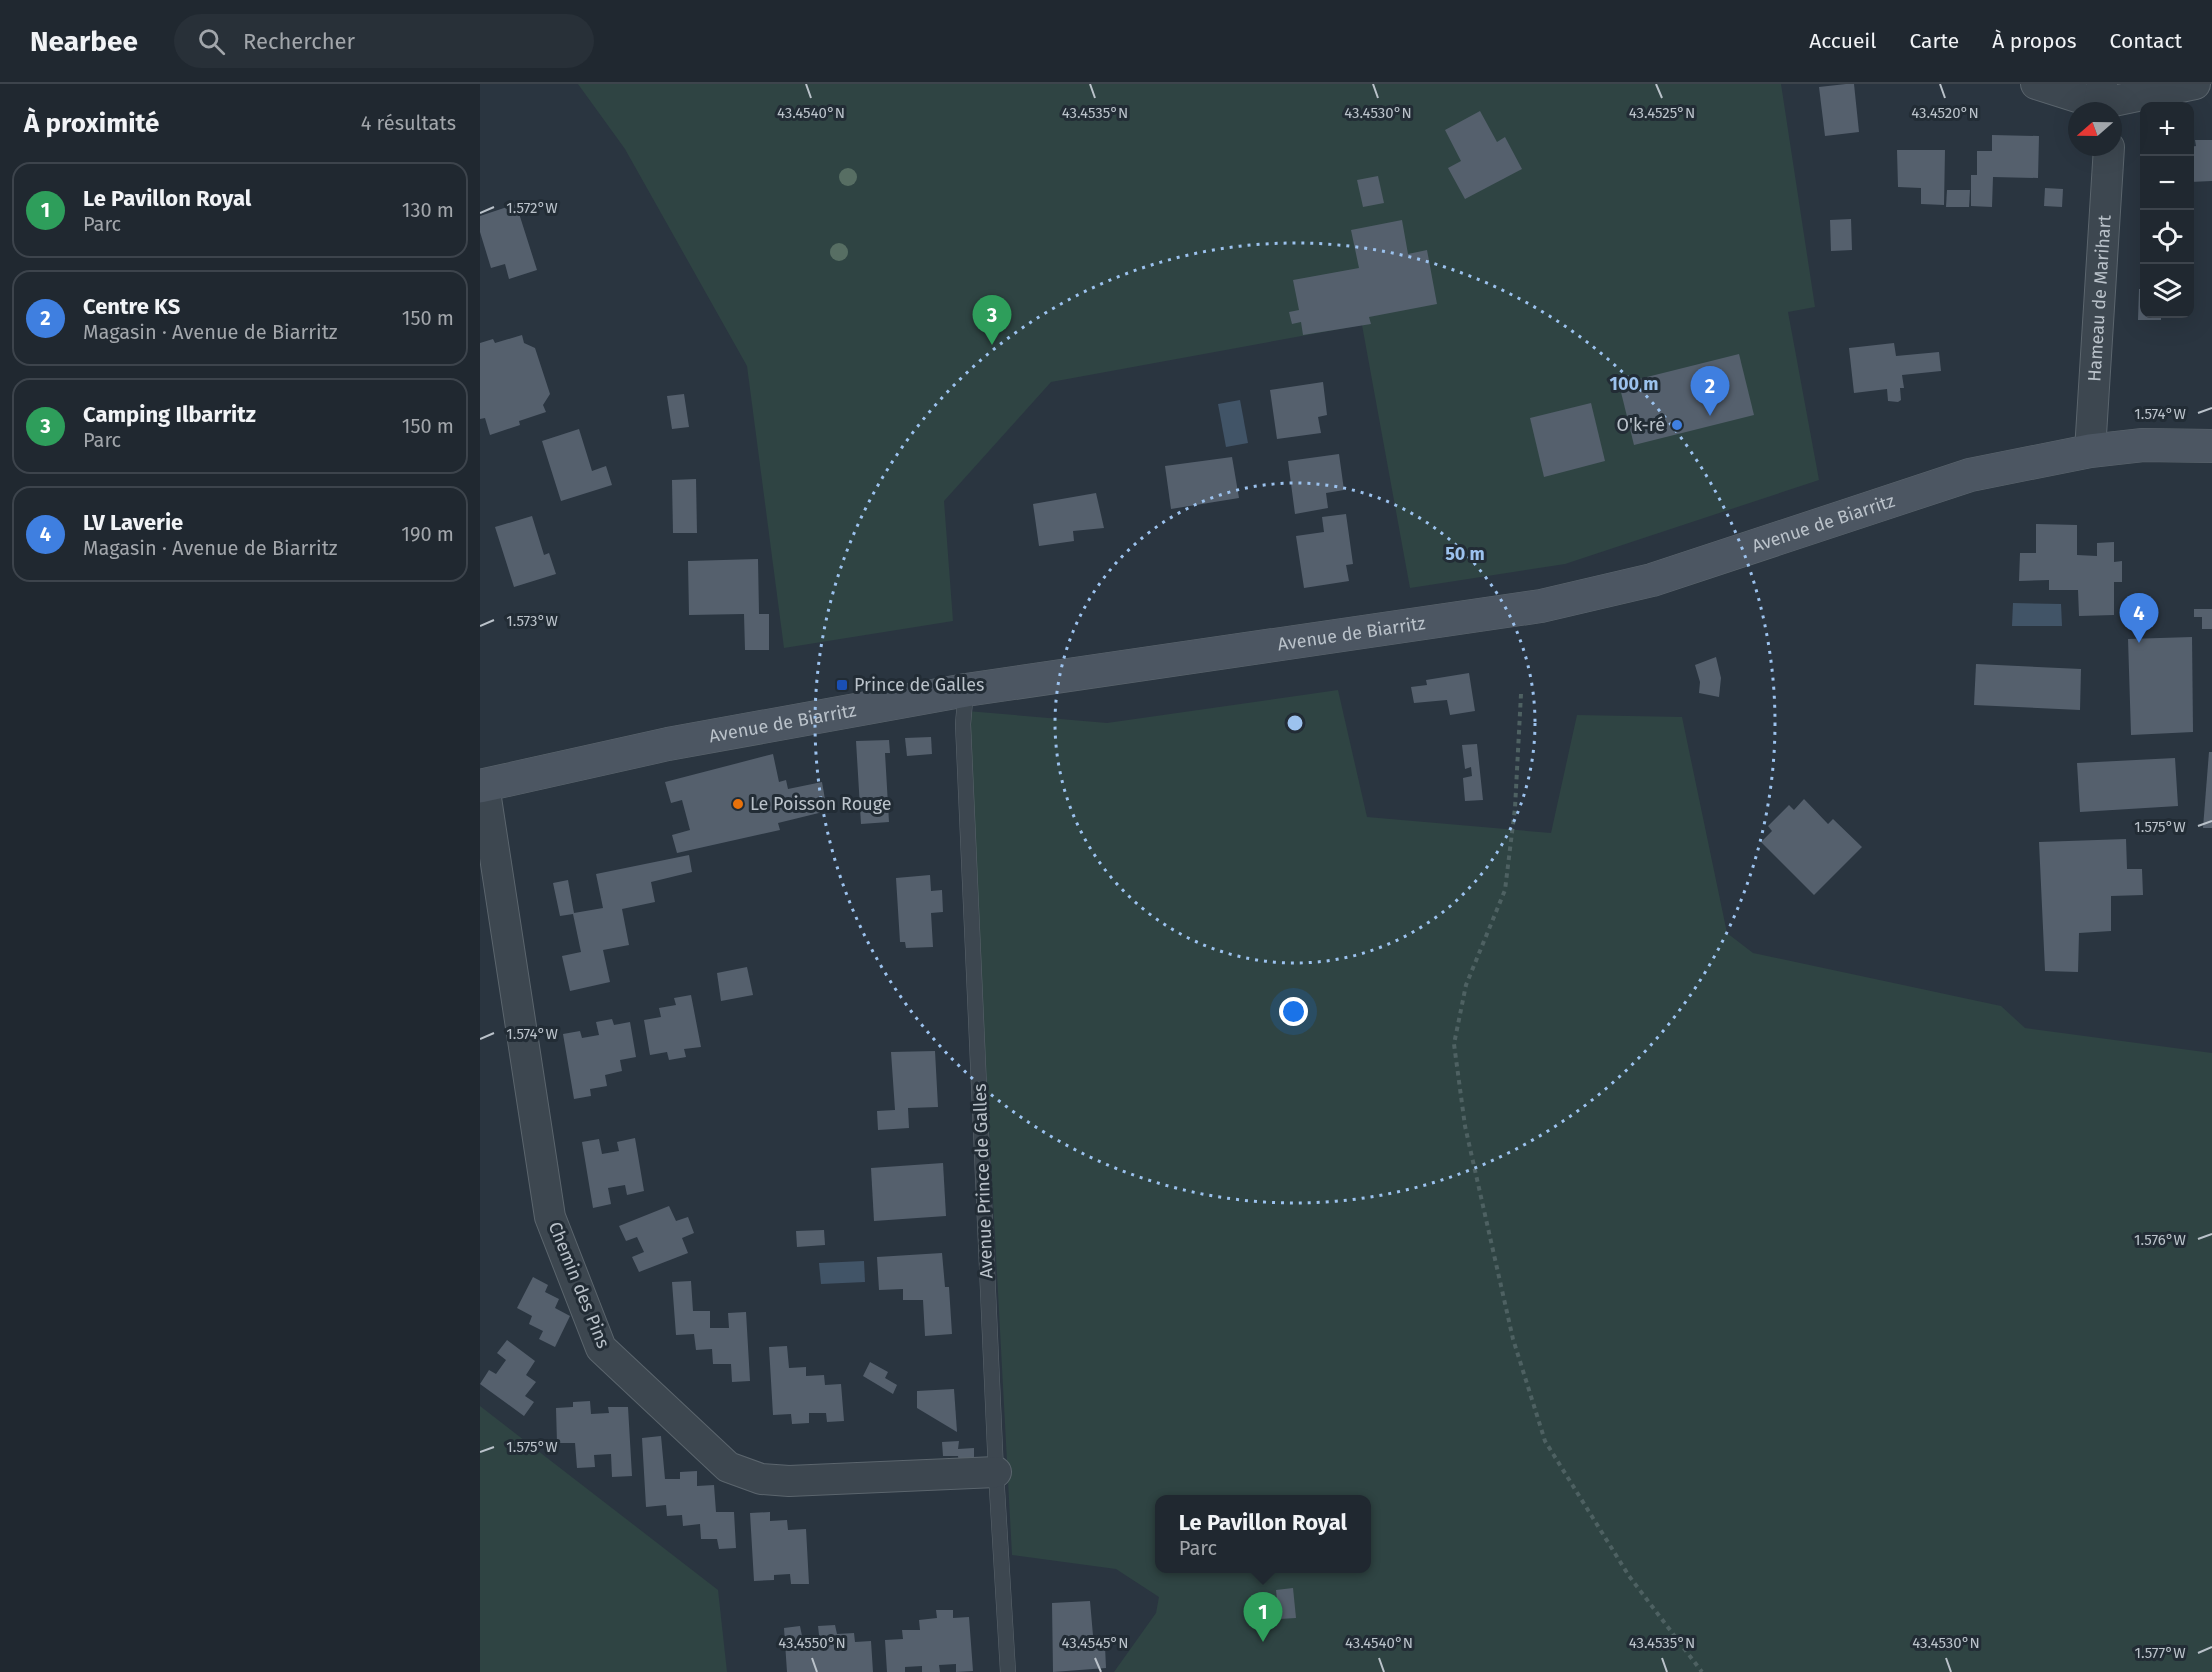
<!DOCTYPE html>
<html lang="fr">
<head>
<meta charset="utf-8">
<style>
	:root { --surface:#202830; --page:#283038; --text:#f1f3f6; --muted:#a2a6ab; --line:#3d444c; --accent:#8c9099 }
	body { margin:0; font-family:"Fira Sans",sans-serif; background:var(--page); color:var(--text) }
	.controls { position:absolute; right:18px; top:18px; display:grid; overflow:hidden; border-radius:12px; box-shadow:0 6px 24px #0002 }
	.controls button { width:54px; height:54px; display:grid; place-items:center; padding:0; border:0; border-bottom:2px solid var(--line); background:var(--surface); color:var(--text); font:30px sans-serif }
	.compass { position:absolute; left:1588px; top:18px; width:54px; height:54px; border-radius:50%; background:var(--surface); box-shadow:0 6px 24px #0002; rotate:250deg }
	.you { position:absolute; left:814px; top:928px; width:21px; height:21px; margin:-15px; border:4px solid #fff; border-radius:50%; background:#1a73e8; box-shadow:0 0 0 9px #1a73e833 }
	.badge { display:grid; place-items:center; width:39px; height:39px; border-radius:50%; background:var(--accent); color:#fff; font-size:20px; font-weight:700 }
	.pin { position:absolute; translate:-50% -50px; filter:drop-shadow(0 2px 3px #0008) }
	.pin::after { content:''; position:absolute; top:32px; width:21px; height:18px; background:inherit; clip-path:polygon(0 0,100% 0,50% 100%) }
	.popup { position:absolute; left:675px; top:1411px; width:216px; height:78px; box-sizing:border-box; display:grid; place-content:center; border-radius:12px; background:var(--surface); filter:drop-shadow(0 2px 4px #0005); font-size:20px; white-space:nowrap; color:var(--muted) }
	.popup b { font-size:22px; color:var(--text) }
	.popup::after { content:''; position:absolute; left:50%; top:100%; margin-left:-12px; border:12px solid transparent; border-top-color:var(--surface) }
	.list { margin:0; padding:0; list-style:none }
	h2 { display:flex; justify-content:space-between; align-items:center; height:78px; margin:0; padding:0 24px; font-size:26px }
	h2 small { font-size:20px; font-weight:400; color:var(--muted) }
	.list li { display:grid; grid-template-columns:39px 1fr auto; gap:18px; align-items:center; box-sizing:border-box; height:96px; margin:0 12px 12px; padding:0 12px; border:2px solid var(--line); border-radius:18px }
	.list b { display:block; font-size:22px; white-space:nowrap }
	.list p { margin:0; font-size:20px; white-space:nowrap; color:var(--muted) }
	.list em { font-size:20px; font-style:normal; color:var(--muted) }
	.icon { flex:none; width:33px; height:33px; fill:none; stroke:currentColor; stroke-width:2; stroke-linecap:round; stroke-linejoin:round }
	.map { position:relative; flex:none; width:1732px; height:1588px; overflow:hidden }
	header { display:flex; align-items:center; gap:36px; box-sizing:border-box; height:84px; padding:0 30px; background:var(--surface); border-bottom:2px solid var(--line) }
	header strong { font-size:28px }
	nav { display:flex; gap:33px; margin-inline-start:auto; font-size:21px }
	.search { width:420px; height:54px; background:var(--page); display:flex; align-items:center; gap:15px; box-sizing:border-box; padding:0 21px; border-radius:33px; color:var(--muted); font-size:22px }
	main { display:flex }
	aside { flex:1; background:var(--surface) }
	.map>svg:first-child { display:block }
</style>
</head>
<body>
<header>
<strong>Nearbee</strong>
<div class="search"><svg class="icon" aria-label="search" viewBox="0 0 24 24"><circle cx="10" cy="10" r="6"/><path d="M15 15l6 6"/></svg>Rechercher</div>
<nav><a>Accueil</a><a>Carte</a><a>À propos</a><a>Contact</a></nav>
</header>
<main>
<aside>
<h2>À proximité<small>4 résultats</small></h2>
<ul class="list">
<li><span class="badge" style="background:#2e9e5b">1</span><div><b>Le Pavillon Royal</b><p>Parc</p></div><em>130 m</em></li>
<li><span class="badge" style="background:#3f7fe0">2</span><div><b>Centre KS</b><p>Magasin · Avenue de Biarritz</p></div><em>150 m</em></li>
<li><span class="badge" style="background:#2e9e5b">3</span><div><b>Camping Ilbarritz</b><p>Parc</p></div><em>150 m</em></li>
<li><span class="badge" style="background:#3f7fe0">4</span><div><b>LV Laverie</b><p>Magasin · Avenue de Biarritz</p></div><em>190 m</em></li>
</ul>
</aside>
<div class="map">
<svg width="1732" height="1588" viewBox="0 0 1732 1588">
	<rect width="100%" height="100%" fill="#2a3540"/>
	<g fill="#2f4443" fill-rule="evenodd">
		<path d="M98,0H1301L1335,223L1308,228L1339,396L1085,480L930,504L882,241L571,298L464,417L473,537L304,564L267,282L145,65Z"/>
		<path d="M858,606L887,733L1071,749L1097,631L1202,633L1247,849L1273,869L1521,922L1545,944L1732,969V1588H634L676,1529L679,1513L636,1485L532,1471L487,627L627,639ZM680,1416H886V1484H680Z"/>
		<path d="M0,1322L238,1506L247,1588H0Z"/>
	</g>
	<g fill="#415467">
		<path d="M760,316L768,359L746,363L738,320Z"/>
		<path d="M1533,519L1581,520L1582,542H1532Z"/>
		<path d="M384,1177L385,1198L341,1200L339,1179Z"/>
	</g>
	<g fill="#55606d">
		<path d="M1366,0H1374L1379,48L1345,52L1339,3Z"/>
		<path d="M1000,27L1017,58L1025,53L1042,85L985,115L968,84L981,77L965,46Z"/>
		<path d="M1512,51L1559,52L1558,94L1513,93L1512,123L1491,122V91H1497V67H1512Z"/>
		<path d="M1715,56H1732V97L1710,98V63L1716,62Z"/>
		<path d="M1417,66H1465L1464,121L1441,120V104L1418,103Z"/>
		<path d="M898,92L904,119L883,123L877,96Z"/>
		<path d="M1565,104L1583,105L1582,123L1564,122Z"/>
		<path d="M1490,106L1489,123H1466L1467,106Z"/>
		<path d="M36,120L57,186L29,195L25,180L11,184L0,148V132Z"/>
		<path d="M1371,135L1372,166L1351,167L1350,136Z"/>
		<path d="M922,136L928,170L947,166L957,220L889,233L891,240L823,251L821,238L812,240L809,228L819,226L813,196L879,184L871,146Z"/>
		<path d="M1659,205H1664V230H1681V236H1658Z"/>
		<path d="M42,251L44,259L55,264L70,310L63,321L66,328L39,337L40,341L10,351L5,334L0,335V259L13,255L15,259Z"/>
		<path d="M1414,259L1416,272L1459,268L1461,287L1422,291L1424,304H1420L1421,316L1418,318L1408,317L1407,305L1374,309L1369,264Z"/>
		<path d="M1259,270L1274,331L1154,361L1139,300Z"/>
		<path d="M843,298L847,331L838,333L841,349L797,355L790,306Z"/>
		<path d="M204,310L209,343L192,345L187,312Z"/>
		<path d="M1111,319L1125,377L1064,393L1050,334Z"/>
		<path d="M99,345L112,387L126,382L132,401L81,417L62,357Z"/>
		<path d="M859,370L864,406L846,409L848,424L815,430L808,377Z"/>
		<path d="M752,373L759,414L691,425L685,382Z"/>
		<path d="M216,395L217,449H193L192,396Z"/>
		<path d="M616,409L624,444L593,447L594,457L559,462L553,420Z"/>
		<path d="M866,430L873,480L866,481L869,497L824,504L816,452L844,448L842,433Z"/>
		<path d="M52,432L64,471L69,469L76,490L34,503L15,443Z"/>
		<path d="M1556,440L1597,441V471L1617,472V459L1634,458V478L1642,477V498H1634V531L1599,532L1598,506H1569V496L1539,497L1540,469H1556Z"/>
		<path d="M278,475L279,530H289V566H265L264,530L209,531L208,477Z"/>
		<path d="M1714,525H1732V545H1722V533H1714Z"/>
		<path d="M1712,553L1713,648L1651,651L1648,555Z"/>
		<path d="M1236,573L1241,594L1239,613L1219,609L1220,598L1215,581Z"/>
		<path d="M1496,580L1601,585L1600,626L1494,621Z"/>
		<path d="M989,589L995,627L970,631L967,616L934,619L931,603L947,601L946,596Z"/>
		<path d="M451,653L452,670L427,672L425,654Z"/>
		<path d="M409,656L410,669H405L409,738L381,740L376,657Z"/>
		<path d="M997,660L1003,716L985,717L983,694L992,692L991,683L985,685L982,661Z"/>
		<path d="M1729,668H1732V744H1723Z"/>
		<path d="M293,670L299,698L306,696L308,705L342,698L347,727L298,739L300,746L197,769L192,751L210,746L202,716L191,719L185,698Z"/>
		<path d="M1695,674L1698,722L1600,728L1597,679Z"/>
		<path d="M1324,715L1348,740L1353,735L1382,763L1334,811L1281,758L1292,747L1288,742L1309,721L1314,726Z"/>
		<path d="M1646,755L1647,785H1662L1663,811L1631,812V847L1599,849L1598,888L1565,887L1559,758Z"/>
		<path d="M209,771L212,788L171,798L175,818L142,825L149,861L123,866L130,898L90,907L82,872L101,868L93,830L80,832L73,799L88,796L94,829L123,824L116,790Z"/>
		<path d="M450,791L451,807L462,806L463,828L451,829L453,863L426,864L425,858H420L416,794Z"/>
		<path d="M267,883L273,911L241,917L237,889Z"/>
		<path d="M211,911L221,963L204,965L206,973L189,976L187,968L170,971L164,936L181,933L179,924L196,921L194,914Z"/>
		<path d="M132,935L134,941L150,938L156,973L140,976L142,987L125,991L127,1002L110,1005L111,1012L94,1015L83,950L100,947L102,954L119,951L116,938Z"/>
		<path d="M455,967L458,1023L428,1024L429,1044L398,1046L397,1027L415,1026L411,968Z"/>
		<path d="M155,1054L164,1107L147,1111L145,1101L128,1104L131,1120L113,1124L102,1058L119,1055L122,1070L139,1067L137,1058Z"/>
		<path d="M463,1079L466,1132L394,1137L391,1084Z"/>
		<path d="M189,1122L196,1137L208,1133L214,1149L202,1154L208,1169L159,1188L152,1173L164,1168L157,1153L146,1157L139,1142Z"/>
		<path d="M344,1146L345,1161L317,1163L316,1147Z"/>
		<path d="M462,1169L465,1203H469L472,1250L445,1252L443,1216H423V1205L399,1206L397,1173Z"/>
		<path d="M53,1193L68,1201L65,1208L79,1215L75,1224L90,1232L75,1263L59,1255L63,1247L49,1240L52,1232L37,1224Z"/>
		<path d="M211,1197L213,1227H230V1244H249L248,1229L266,1228L270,1297L252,1298L251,1280H233L232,1265L216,1266L214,1250L196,1251L192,1198Z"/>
		<path d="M27,1256L55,1277L46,1291L56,1298L45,1312L54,1318L44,1332L0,1300L9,1286L16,1290L26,1276L17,1269Z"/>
		<path d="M307,1262L309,1284L326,1283V1292L344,1291L345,1301L361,1300L364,1337L347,1338L346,1329H329V1339L312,1340L311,1330L293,1331L289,1263Z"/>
		<path d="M390,1278L408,1288L405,1294L417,1301L413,1310L383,1292Z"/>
		<path d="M474,1305L477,1348L437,1324V1307Z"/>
		<path d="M110,1317L111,1330L129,1329L128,1323H148L152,1392L132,1393L131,1370L114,1371L115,1383L97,1384L95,1359H77L76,1324L93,1323V1318Z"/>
		<path d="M181,1352L185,1395H200V1388L217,1387V1402L234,1401L236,1428H254L256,1464L239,1465L237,1455H221L220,1440L203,1442L202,1431L187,1432L186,1421L166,1423L162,1354Z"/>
		<path d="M479,1357L478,1365L494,1364V1379H479L478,1372H463L462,1358Z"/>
		<path d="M290,1428V1437L307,1436L308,1446L326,1445L329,1500H311L310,1490L294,1491V1496L274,1497L270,1429Z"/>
		<path d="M813,1504L816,1534L799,1535L796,1506Z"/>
		<path d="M610,1517L614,1563L625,1562L626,1584L573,1588L572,1519Z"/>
		<path d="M456,1526H473V1534L489,1533L493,1587L476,1588V1580L459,1581L460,1588H442V1582L425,1583V1588H407L405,1556L423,1555L422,1546H440L439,1536L457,1534Z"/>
		<path d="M355,1541L357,1550L374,1549L375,1558L391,1557L393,1588H307L304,1544L320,1542L322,1552L339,1551L338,1542Z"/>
	</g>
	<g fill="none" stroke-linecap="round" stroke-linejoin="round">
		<defs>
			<path id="service" d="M486,606L483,640L516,1388L528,1588"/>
			<g id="minor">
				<path d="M1556,0L1619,20L1621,27"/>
				<path d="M1622,0L1619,20L1715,0"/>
				<path id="s1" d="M1610,367L1629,63"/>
				<path d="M4,701L70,1133L121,1264L248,1383L281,1395L309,1397L516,1388"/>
			</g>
			<g id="secondary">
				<path id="s2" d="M0,702L188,660L486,606L1061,522L1172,496L1490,391L1610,367L1663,361L1732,362"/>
			</g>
		</defs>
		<use href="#service" stroke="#5b656d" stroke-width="16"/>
		<use href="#minor" stroke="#5b656d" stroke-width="32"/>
		<use href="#secondary" stroke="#5b656d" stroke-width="34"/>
		<path stroke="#4e6162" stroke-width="4" stroke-dasharray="4.5 4.5" stroke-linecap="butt" d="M1041,610L1035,724L1025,806L986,901L974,960L985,1042L1033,1255L1065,1357L1149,1492L1222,1588"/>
		<use href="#service" stroke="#3d4750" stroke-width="15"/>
		<use href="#minor" stroke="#3d4750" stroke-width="30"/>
		<use href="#secondary" stroke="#4c5662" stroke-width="33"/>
	</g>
	<g fill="#576e63">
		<circle cx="368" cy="93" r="9"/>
		<circle cx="359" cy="168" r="9"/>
	</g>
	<path fill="none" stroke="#bac2ca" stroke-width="2" d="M326,0L331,14M610,0L615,14M893,0L898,14M1176,0L1182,14M1460,0L1465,14M0,129L14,123M1718,329L1732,324M0,542L14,536M1718,742L1732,737M0,955L14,949M1718,1155L1732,1150M0,1368L14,1363M1718,1569L1732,1563M332,1574L337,1588M615,1574L621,1588M899,1574L904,1588M1182,1574L1187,1588M1466,1574L1471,1588"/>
	<g fill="none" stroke="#9cc2ee" stroke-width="3" stroke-dasharray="3 6">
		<circle cx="815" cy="639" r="240"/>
		<circle cx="815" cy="639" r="480"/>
	</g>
	<circle fill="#3f7fe0" stroke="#222c35" stroke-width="2" cx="1197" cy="341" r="6"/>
	<rect fill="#1a4fb4" stroke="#222c35" stroke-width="2" x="356" y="595" width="12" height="12" rx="3"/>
	<circle fill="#e8710a" stroke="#222c35" stroke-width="2" cx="258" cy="720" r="6"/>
	<g text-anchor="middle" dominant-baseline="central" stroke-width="6" stroke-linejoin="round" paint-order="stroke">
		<g font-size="18" fill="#bac2ca" stroke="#222c35">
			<text stroke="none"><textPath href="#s1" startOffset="153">Hameau de Marihart</textPath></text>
			<text stroke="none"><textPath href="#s2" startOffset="1371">Avenue de Biarritz</textPath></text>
			<text stroke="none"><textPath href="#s2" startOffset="885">Avenue de Biarritz</textPath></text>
			<text stroke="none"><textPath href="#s2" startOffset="309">Avenue de Biarritz</textPath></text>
			<text transform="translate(503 1097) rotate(-92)">Avenue Prince de Galles</text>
			<text transform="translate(99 1201) rotate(68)">Chemin des Pins</text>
		</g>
		<g font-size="18" fill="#bac2ca" stroke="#222c35" text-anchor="start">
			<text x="1185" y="341" text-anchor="end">O'k-ré</text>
			<text x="374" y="601">Prince de Galles</text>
			<text x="270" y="720">Le Poisson Rouge</text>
		</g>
	</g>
	<g font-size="15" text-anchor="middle" fill="#bac2ca" stroke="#222c35" stroke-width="6" stroke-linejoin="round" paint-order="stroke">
		<text x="1182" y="34">43.4525°N</text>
		<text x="331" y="34">43.4540°N</text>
		<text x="615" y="34">43.4535°N</text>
		<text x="898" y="34">43.4530°N</text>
		<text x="1465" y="34">43.4520°N</text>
		<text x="52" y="129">1.572°W</text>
		<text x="1680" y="335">1.574°W</text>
		<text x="52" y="542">1.573°W</text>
		<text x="1680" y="748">1.575°W</text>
		<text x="52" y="955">1.574°W</text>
		<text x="1680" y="1161">1.576°W</text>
		<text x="52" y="1368">1.575°W</text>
		<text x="332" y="1564">43.4550°N</text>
		<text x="615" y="1564">43.4545°N</text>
		<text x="899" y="1564">43.4540°N</text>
		<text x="1182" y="1564">43.4535°N</text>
		<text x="1466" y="1564">43.4530°N</text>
		<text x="1680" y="1574">1.577°W</text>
	</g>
	<circle cx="815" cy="639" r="9" fill="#9cc2ee" stroke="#222c35" stroke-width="3"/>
	<g font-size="18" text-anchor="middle" font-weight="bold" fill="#9cc2ee" stroke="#222c35" stroke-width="6" stroke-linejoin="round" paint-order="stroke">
		<text x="1154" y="306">100 m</text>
		<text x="985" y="476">50 m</text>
	</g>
</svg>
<div class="controls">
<button>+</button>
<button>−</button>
<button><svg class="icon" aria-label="locate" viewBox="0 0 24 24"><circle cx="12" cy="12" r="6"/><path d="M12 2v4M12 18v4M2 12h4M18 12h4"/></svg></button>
<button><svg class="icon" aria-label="layers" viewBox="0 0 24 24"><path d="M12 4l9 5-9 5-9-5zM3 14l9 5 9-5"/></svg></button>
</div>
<svg class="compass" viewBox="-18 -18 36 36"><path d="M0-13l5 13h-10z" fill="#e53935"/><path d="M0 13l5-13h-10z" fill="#a2a6ab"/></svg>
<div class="you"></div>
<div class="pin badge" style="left:783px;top:1558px;background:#2e9e5b">1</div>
<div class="popup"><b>Le Pavillon Royal</b>Parc</div>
<div class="pin badge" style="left:1230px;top:332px;background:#3f7fe0">2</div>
<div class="pin badge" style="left:512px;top:261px;background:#2e9e5b">3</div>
<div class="pin badge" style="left:1659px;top:559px;background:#3f7fe0">4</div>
</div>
</main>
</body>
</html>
